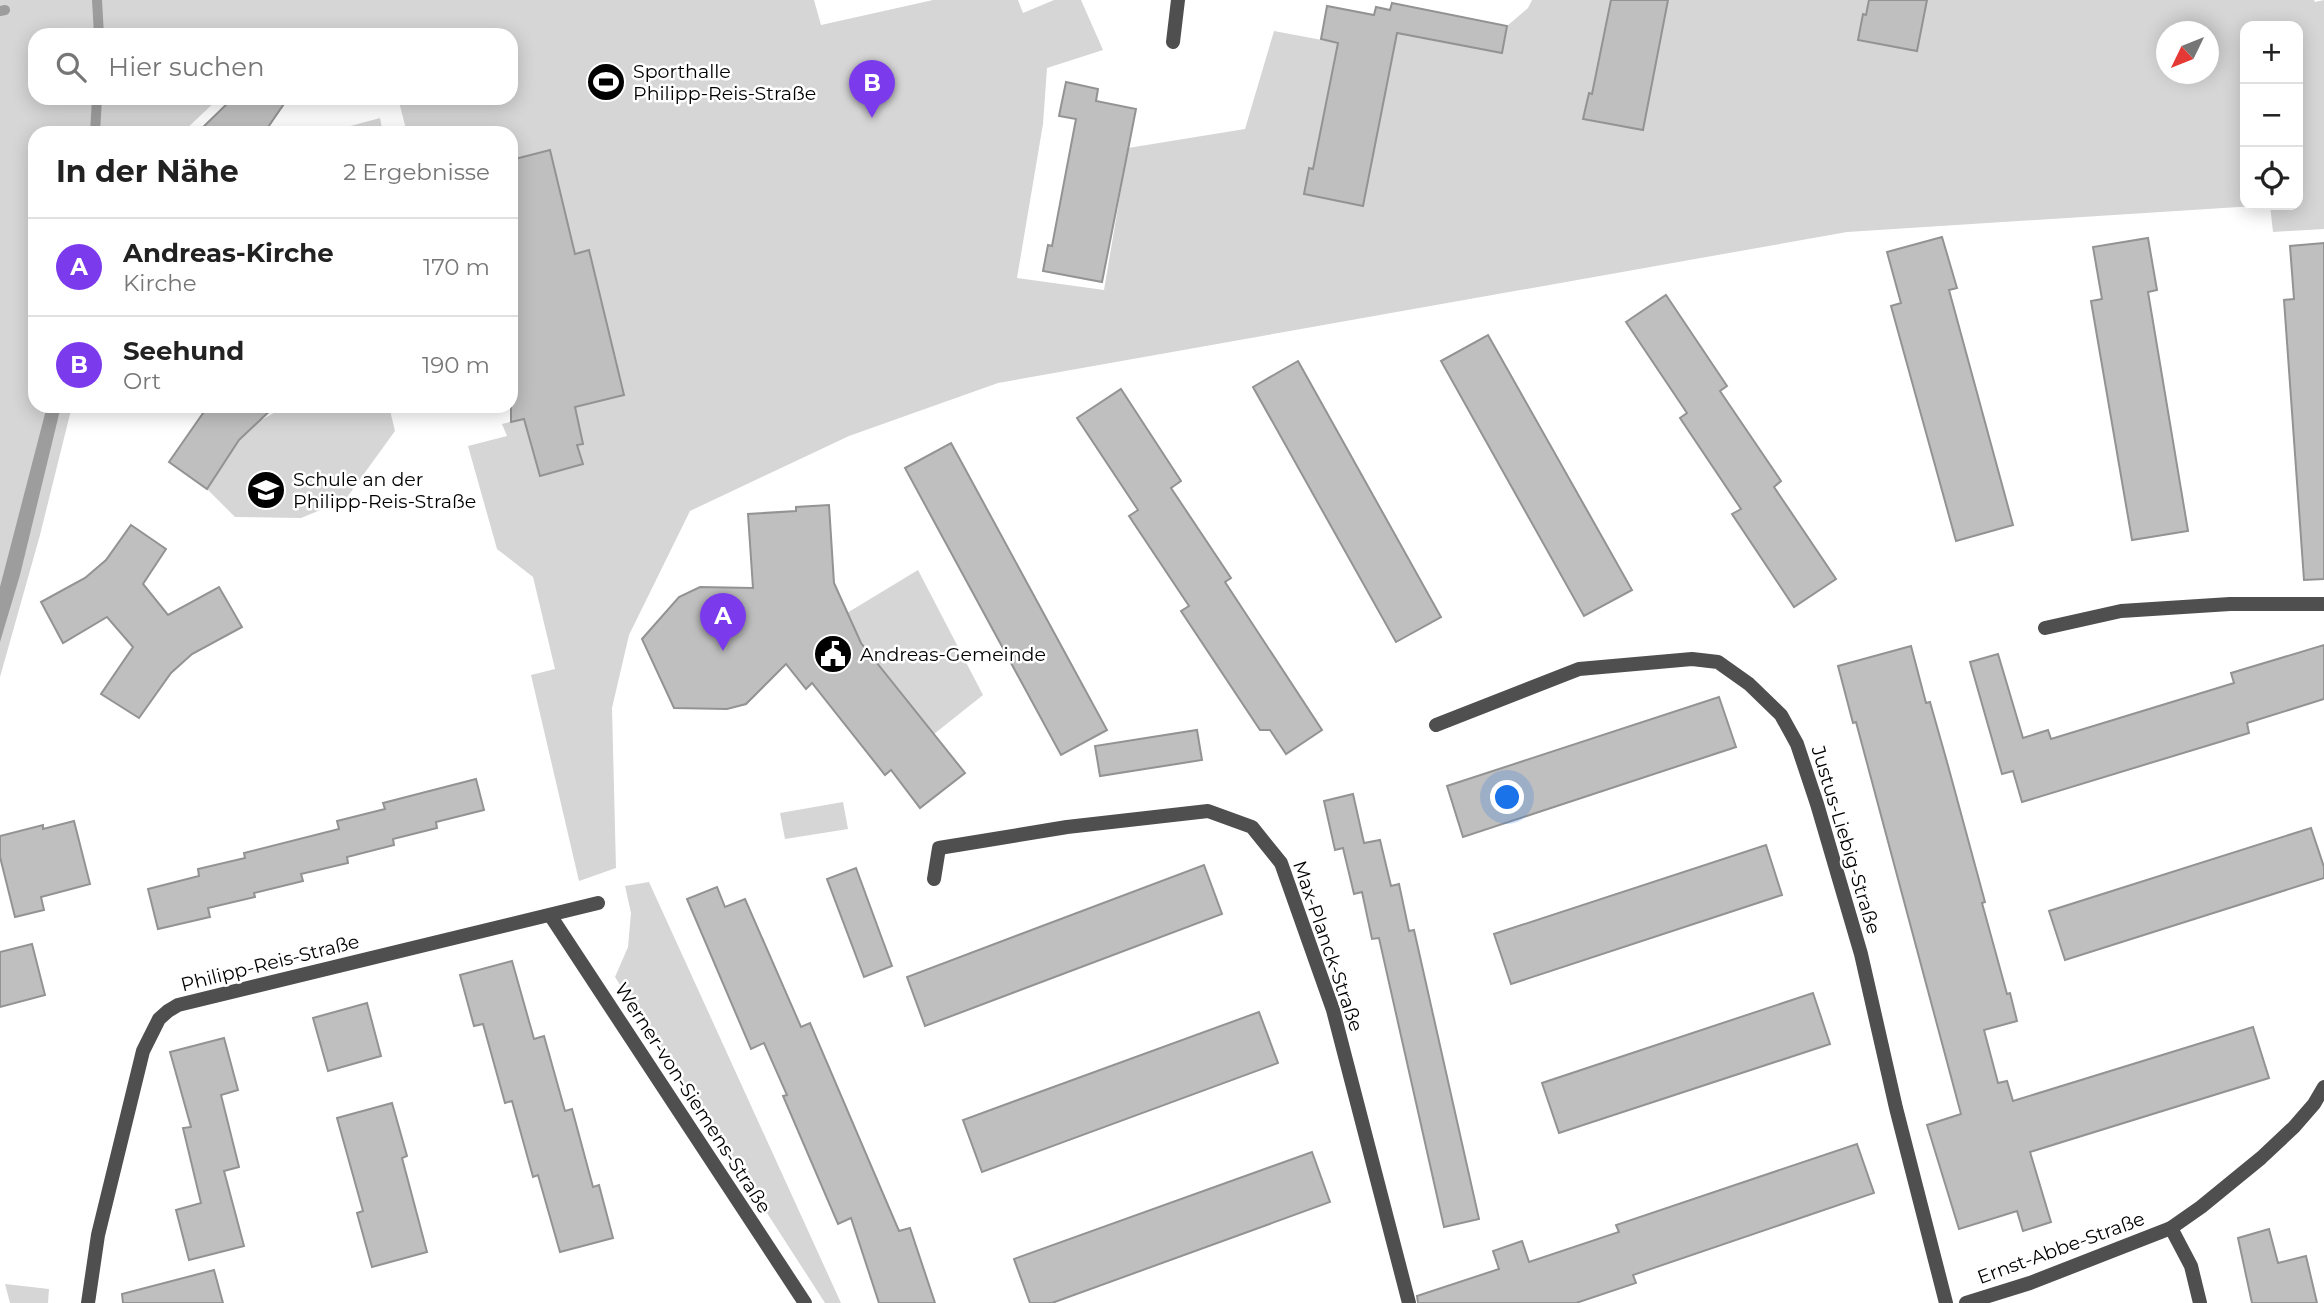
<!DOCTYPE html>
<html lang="de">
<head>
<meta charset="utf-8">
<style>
	:root { --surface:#fff; --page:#f6f6f6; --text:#222; --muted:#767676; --line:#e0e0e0; --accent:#7c3aed }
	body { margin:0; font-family:Montserrat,sans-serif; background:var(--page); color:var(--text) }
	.controls { position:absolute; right:21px; top:21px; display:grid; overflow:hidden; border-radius:14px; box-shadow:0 4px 18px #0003 }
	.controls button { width:63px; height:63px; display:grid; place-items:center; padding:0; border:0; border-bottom:2px solid var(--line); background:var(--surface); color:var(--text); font:35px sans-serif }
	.compass { position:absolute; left:2156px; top:21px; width:63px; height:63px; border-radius:50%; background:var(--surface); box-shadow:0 4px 18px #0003; rotate:227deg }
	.you { position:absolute; left:1508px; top:798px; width:24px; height:24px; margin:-18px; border:5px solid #fff; border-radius:50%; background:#1a73e8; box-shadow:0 0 0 10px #1a73e833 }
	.badge { display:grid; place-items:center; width:46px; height:46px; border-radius:50%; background:var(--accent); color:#fff; font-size:23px; font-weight:700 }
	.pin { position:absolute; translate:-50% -58px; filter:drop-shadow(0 2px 4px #0008) }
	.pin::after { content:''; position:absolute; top:37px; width:24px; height:21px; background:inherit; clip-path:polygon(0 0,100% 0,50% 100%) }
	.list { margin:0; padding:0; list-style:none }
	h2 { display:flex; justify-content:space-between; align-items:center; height:91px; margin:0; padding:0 28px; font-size:30px }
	h2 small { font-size:23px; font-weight:400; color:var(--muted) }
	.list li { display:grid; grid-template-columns:46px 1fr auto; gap:21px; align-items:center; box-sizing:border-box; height:98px; padding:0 28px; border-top:2px solid var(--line) }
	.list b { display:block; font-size:26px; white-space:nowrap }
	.list p { margin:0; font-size:23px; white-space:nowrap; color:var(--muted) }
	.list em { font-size:23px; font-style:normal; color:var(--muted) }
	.icon { flex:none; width:38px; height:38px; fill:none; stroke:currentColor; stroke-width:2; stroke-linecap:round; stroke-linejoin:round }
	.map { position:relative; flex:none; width:2324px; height:1303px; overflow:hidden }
	.search { position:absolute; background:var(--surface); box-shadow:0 4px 18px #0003; left:28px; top:28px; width:490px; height:77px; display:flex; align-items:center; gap:18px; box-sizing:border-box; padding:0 24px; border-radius:21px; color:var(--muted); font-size:26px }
	.panel { position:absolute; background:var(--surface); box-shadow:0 4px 18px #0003; left:28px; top:126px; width:490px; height:287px; border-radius:21px }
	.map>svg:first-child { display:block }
</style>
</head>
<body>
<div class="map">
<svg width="2324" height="1303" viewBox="0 0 2324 1303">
	<rect width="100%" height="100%" fill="#fff"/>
	<g fill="#d6d6d6" fill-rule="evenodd">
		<path d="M0,0H814L821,25L933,0H1018L1023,13L1054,0H1081L1103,50L1047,68L1043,124L1017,278L1104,290L1128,148L1245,129L1274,31L1338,43L1313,169L1304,194L1363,206L1397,33L1502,53L1507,26L1528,8L1532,0H1611L1592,94H1589L1584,119L1642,130L1668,0H1869L1866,15H1863L1862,40L1916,51L1927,0H2314L2315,2L2324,0V229L2273,232L2270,205L1847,232L998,383L849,436L690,511L629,635L612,708L616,868L579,881L531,675L555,669L533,577L497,549L468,446L507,436L502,424L624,395L589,251L565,256L570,234L550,151L511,160V133H407L398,98H511V35H35V98H219L182,133H35V406H72L40,535L0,677ZM2245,26H2298V205H2245ZM2166,32H2208V74H2166Z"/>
		<path d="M380,118L383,133H346L343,128Z"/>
		<path d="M286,406H389L395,431L345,500L301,518L235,517L207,489L239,440L258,422Z"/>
		<path d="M918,570L983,695L934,734L861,643L847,613Z"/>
		<path d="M843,802L848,829L785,839L780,813Z"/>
		<path d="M649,882L841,1303H825L615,977L628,947L631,913L625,886Z"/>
		<path d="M5,1284L49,1289L48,1303H10Z"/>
	</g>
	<path fill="#9d9d9d" d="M47,406H61L20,575L0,642V587Z"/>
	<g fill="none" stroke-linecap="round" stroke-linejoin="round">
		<g stroke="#9d9d9d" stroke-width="10">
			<path d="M97,0L99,35"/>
			<path d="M0,11L5,10"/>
			<path d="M95,133L97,98"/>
		</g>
	</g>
	<g fill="#bfbfbf" stroke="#939393" stroke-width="2">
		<path d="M1611,0H1668L1643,130L1583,119L1589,93L1592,94Z"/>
		<path d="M1869,0H1927L1917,51L1858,40L1863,14L1866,15Z"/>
		<path d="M1392,3L1507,26L1502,53L1397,33L1363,206L1304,194L1309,168L1313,169L1338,43L1321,39L1327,6L1374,15L1376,7L1390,10Z"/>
		<path d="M1066,82L1098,89L1096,101L1136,109L1102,282L1043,271L1048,245L1052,246L1076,119L1059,116Z"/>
		<path d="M233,98H288L264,133H197Z"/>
		<path d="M550,150L575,254L589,250L624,395L575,407L583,444L577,445L583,464L540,476L524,419L511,422V160Z"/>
		<path d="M1942,237L1957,288L1949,290L2013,525L1956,541L1891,306L1901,303L1887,252Z"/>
		<path d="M2148,238L2157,290L2148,292L2188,531L2132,540L2091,301L2102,299L2093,247Z"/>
		<path d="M2324,243V579L2304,580L2284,300L2294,299L2290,246Z"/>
		<path d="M1666,295L1727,386L1720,391L1781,481L1774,487L1836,579L1794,607L1732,514L1741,509L1680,418L1687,413L1626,322Z"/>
		<path d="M1488,335L1632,590L1584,616L1441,361Z"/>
		<path d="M1298,361L1441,617L1396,642L1253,387Z"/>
		<path d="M1121,389L1181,481L1171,488L1231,578L1225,582L1322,730L1286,754L1270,730H1260L1181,611L1189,606L1129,516L1138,510L1077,418Z"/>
		<path d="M208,406H275L239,440L207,489L169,462Z"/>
		<path d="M951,443L1107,730L1061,755L905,468Z"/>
		<path d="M829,505L834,583L861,643L965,773L920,808L891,770L885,775L812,683L806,689L786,664L746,704L727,709L674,708L642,639L679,597L700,587L753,588L748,514L796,511V507Z"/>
		<path d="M131,525L166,549L143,584L168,615L219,587L242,627L192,654L171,673L139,718L101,694L133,647L107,617L63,643L41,602L85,578L106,560Z"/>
		<path d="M2324,645V699L2247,723L2249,733L2022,802L2013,771L2002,774L1970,662L1998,654L2023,738L2048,730L2051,739L2234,683L2231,673Z"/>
		<path d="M1911,646L1926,703L1930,702L1947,762L1985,902L1982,903L2007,994L2010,993L2017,1021L1984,1030L1998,1083L2007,1081L2013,1101L2253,1027L2269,1078L2030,1152L2051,1222L2023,1231L2017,1211L1959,1229L1927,1125L1961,1114L1856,722L1853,723L1838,666Z"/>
		<path d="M1719,697L1736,747L1463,837L1447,786Z"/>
		<path d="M1197,730L1202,760L1100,776L1095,746Z"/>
		<path d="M476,779L484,810L436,822L437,828L393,839L394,845L347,857L348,863L301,874L303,881L254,893L255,897L208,908L210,917L158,929L148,889L199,876L198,869L245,858L244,853L339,829L337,821L385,809L383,803Z"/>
		<path d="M1353,794L1364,843L1380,840L1391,886L1399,884L1409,931L1414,930L1479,1219L1444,1227L1379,938L1372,939L1362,892L1354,894L1343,848L1335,850L1324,801Z"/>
		<path d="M74,821L90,884L41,897L44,910L15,917L0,857V836L43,825V829Z"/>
		<path d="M2311,828L2324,867V878L2065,960L2049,911Z"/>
		<path d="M1766,845L1782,895L1511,984L1494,934Z"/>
		<path d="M1204,865L1222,914L925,1026L907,977Z"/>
		<path d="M856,868L892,966L864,977L827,879Z"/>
		<path d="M717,887L725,907L745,899L801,1027L810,1023L899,1231L910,1228L935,1303H879L851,1218L838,1224L783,1096L787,1095L764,1043L751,1049L687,899Z"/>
		<path d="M32,944L45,995L0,1007V952Z"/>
		<path d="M512,961L534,1039L544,1036L565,1111L572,1109L593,1187L599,1185L613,1238L560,1252L538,1175L533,1177L512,1101L505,1103L483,1024L474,1026L460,975Z"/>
		<path d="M1813,993L1830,1044L1559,1133L1542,1083Z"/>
		<path d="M367,1003L381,1056L328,1071L313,1018Z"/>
		<path d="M1259,1012L1278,1063L982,1172L963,1120Z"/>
		<path d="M224,1038L238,1090L221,1095L239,1167L224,1171L244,1246L189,1260L176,1210L201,1203L183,1128L191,1127L170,1052Z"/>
		<path d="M392,1103L407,1156L402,1158L427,1252L372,1267L357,1213L363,1211L337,1118Z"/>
		<path d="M1857,1144L1874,1193L1633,1275L1636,1283L1576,1303H1418L1417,1296L1499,1269L1493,1251L1522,1241L1529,1262L1619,1232L1616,1225Z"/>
		<path d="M1312,1152L1330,1202L1052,1303H1030L1014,1259Z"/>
		<path d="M2269,1229L2278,1263L2306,1256L2317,1303H2252L2238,1238Z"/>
		<path d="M214,1270L223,1303H123L122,1294Z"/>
	</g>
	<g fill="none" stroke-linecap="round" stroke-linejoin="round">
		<g stroke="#4f4f4f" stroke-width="14">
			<path d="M1173,42L1178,0"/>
			<path d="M2045,628L2121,611L2230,604H2324"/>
			<path d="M1436,725L1579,669L1692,659L1718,662L1749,684L1781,715L1797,744L1817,804L1861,954L1896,1108L1946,1303"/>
			<path d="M934,879L939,848L1067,827L1208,811L1252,827L1281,863L1333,1010L1409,1303"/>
			<path d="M550,915L805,1303"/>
			<path d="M2171,1228L2191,1266L2200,1303"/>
			<path d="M88,1303L98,1235L143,1051L159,1019L168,1011L178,1005L598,903"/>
			<path d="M1966,1303L2030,1283L2171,1228L2201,1207L2261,1158L2294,1127L2314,1104L2324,1087"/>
		</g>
	</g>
	<defs>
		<symbol id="stadium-disc" viewBox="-11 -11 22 22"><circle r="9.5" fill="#000" stroke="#fff"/><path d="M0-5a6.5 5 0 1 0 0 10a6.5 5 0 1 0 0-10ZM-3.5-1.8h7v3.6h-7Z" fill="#fff"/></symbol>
		<symbol id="school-disc" viewBox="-11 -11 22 22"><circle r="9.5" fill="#000" stroke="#fff"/><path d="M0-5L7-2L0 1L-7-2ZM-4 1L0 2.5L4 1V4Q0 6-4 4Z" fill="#fff"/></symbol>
		<symbol id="civic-disc" viewBox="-11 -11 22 22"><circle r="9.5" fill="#000" stroke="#fff"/><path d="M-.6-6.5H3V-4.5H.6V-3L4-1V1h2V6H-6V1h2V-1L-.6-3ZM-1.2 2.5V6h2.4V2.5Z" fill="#fff"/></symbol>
	</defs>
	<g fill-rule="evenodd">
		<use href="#stadium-disc" x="584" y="60" width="44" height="44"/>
		<use href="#school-disc" x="244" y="468" width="44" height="44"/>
		<use href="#civic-disc" x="811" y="632" width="44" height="44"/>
	</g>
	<g text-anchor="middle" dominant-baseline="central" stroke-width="5" stroke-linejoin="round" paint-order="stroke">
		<g font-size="19" fill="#000" stroke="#fff" text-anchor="start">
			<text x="633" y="71">Sporthalle<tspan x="633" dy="22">Philipp-Reis-Straße</tspan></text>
			<text x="293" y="479">Schule an der<tspan x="293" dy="22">Philipp-Reis-Straße</tspan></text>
			<text x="860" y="654">Andreas-Gemeinde</text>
		</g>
		<g font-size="19" fill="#000" stroke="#fff">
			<text transform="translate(1846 840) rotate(73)">Justus-Liebig-Straße</text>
			<text transform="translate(1328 946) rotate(71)">Max-Planck-Straße</text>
			<text transform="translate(270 963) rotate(-14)">Philipp-Reis-Straße</text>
			<text transform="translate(693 1098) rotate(57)">Werner-von-Siemens-Straße</text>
			<text transform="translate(2061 1248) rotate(-20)">Ernst-Abbe-Straße</text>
		</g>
	</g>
</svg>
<div class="controls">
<button>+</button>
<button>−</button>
<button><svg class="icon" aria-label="locate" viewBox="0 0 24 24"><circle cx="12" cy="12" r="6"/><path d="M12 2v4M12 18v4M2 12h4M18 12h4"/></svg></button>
</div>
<svg class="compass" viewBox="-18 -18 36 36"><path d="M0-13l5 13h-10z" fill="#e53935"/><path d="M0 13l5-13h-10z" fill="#767676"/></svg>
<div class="you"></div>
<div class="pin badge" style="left:723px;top:651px">A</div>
<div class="pin badge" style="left:872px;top:118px">B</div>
<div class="search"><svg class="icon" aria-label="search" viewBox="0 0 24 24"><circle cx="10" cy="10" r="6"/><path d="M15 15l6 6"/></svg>Hier suchen</div>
<section class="panel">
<h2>In der Nähe<small>2 Ergebnisse</small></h2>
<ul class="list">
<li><span class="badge">A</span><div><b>Andreas-Kirche</b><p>Kirche</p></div><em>170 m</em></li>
<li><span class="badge">B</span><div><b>Seehund</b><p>Ort</p></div><em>190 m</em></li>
</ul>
</section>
</div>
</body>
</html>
